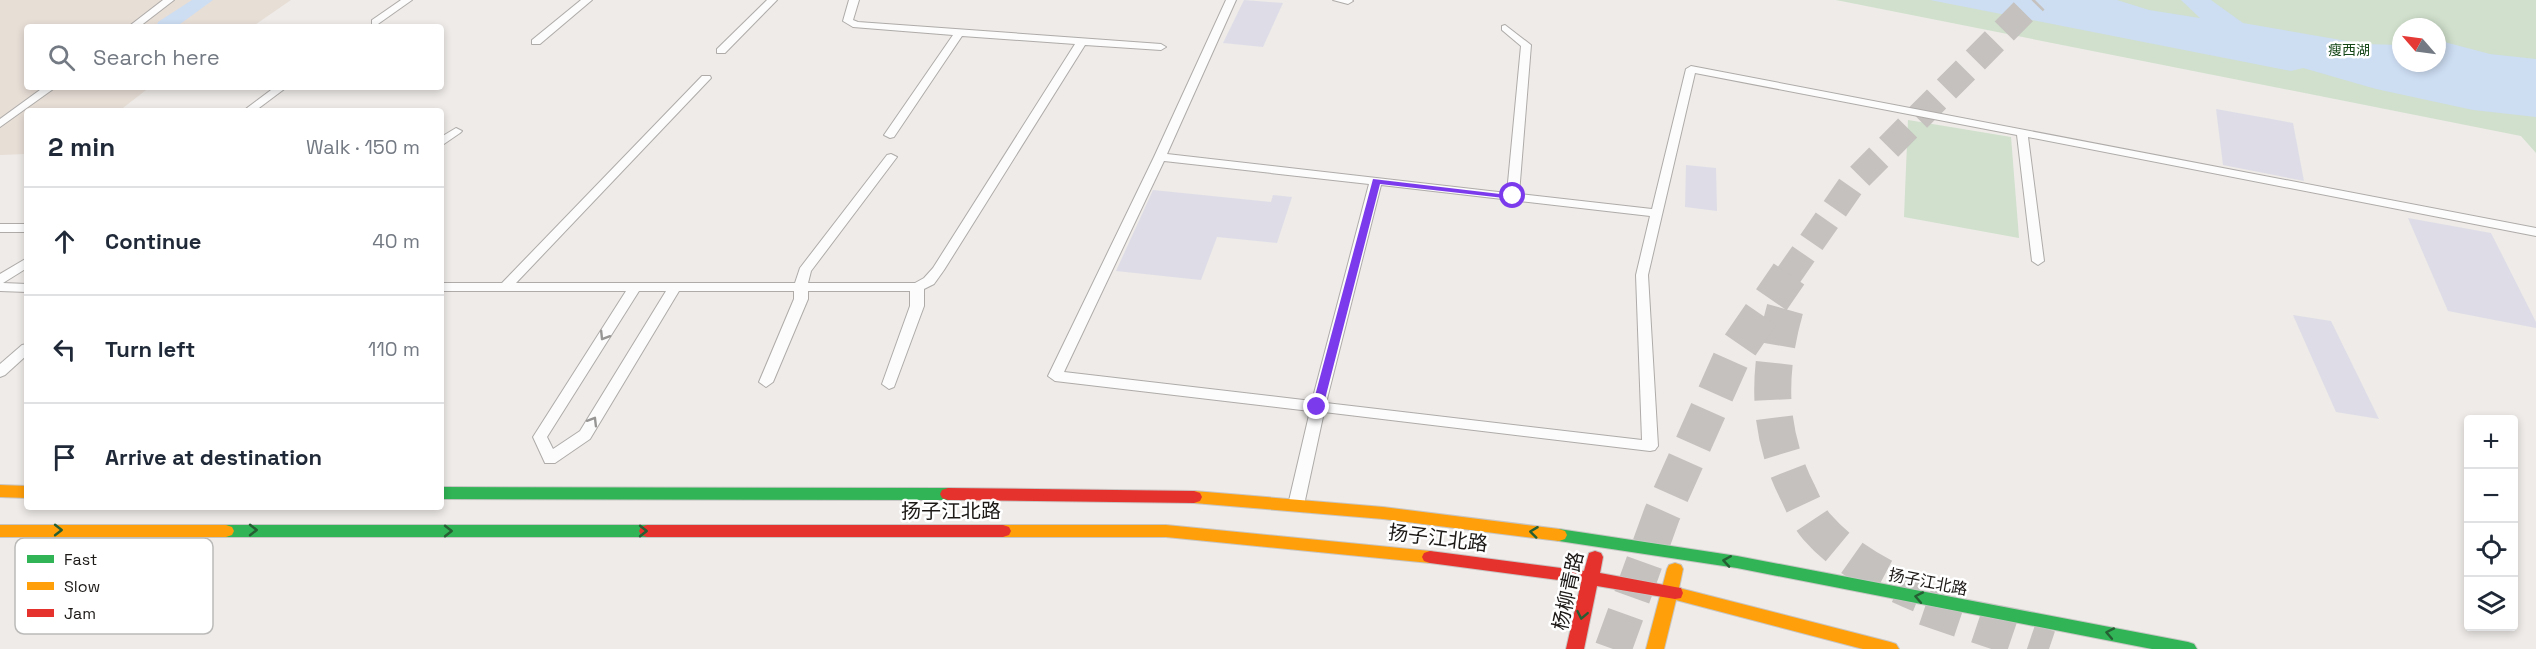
<!DOCTYPE html>
<html lang="en">
<head>
<meta charset="utf-8">
<style>
	:root { --surface:#fff; --page:#f2f2f3; --text:#1f2937; --muted:#747a83; --line:#e0e1e3 }
	body { margin:0; font-family:"Space Grotesk","Noto Sans SC",sans-serif; background:var(--page); color:var(--text) }
	.controls { position:absolute; right:18px; bottom:18px; display:grid; overflow:hidden; border-radius:6px; box-shadow:0 3px 9px #0003 }
	.controls button { width:54px; height:54px; display:grid; place-items:center; padding:0; border:0; border-bottom:2px solid var(--line); background:var(--surface); color:var(--text); font:30px sans-serif }
	.compass { position:absolute; left:2392px; top:18px; width:54px; height:54px; border-radius:50%; background:var(--surface); box-shadow:0 3px 9px #0003; rotate:298deg }
	.stop { position:absolute; width:18px; height:18px; margin:-14px; border:4px solid #7c3aed; border-radius:50%; background:#fff }
	.stop.end { background:#7c3aed; border-color:#fff; box-shadow:0 2px 6px #0008 }
	.list { margin:0; padding:0; list-style:none }
	h2 { display:flex; justify-content:space-between; align-items:center; height:78px; margin:0; padding:0 24px; font-size:26px }
	h2 small { font-size:20px; font-weight:400; color:var(--muted) }
	.list li { display:grid; grid-template-columns:39px 1fr auto; gap:18px; align-items:center; box-sizing:border-box; height:108px; padding:0 24px; border-top:2px solid var(--line) }
	.list b { display:block; font-size:22px; white-space:nowrap }
	.list em { font-size:20px; font-style:normal; color:var(--muted) }
	.icon { flex:none; width:33px; height:33px; fill:none; stroke:currentColor; stroke-width:2; stroke-linecap:round; stroke-linejoin:round }
	.map { position:relative; flex:none; width:2536px; height:649px; overflow:hidden }
	.search { position:absolute; background:var(--surface); box-shadow:0 3px 9px #0003; left:24px; top:24px; width:420px; height:66px; display:flex; align-items:center; gap:15px; box-sizing:border-box; padding:0 21px; border-radius:6px; color:var(--muted); font-size:22px }
	.panel { position:absolute; background:var(--surface); box-shadow:0 3px 9px #0003; left:24px; top:108px; width:420px; height:402px; border-radius:6px }
	.map>svg:first-child { display:block }
</style>
</head>
<body>
<div class="map">
<svg width="2536" height="649" viewBox="0 0 2536 649">
	<rect width="100%" height="100%" fill="#eeebe8"/>
	<path fill="#e7ded6" d="M0,0H291L252,27H27V87H150L119,111H27V154L0,155Z"/>
	<g fill="#d0e0cc" fill-rule="evenodd">
		<path d="M1836,0H2536V153L2521,136ZM2401,27H2437V63H2401Z"/>
		<path d="M1908,120L2011,137L2019,238L1904,217Z"/>
	</g>
	<path fill="#cdddf2" d="M1930,0H2117L2149,10L2200,18L2181,0H2211L2243,23L2364,44L2401,45V63H2437V40L2490,54L2536,59V117L2473,110L2376,89L2303,68L2291,71Z"/>
	<g fill="none" stroke-linecap="round" stroke-linejoin="round">
		<path fill="#cdddf2" fill-rule="evenodd" d="M192,0H213L176,27H156L158,22Z"/>
	</g>
	<g fill="#dedde7">
		<path d="M1244,0L1283,3L1263,47L1223,43Z"/>
		<path d="M2216,109L2293,123L2304,181L2223,165Z"/>
		<path d="M1686,165L1716,168L1717,211L1685,207Z"/>
		<path d="M1153,190L1271,202L1273,195L1292,197L1277,243L1217,237L1201,280L1116,271Z"/>
		<path d="M2408,218L2491,233L2536,322V328L2448,311Z"/>
		<path d="M2293,315L2331,321L2379,419L2336,412Z"/>
	</g>
	<g fill="none" stroke-linecap="round" stroke-linejoin="round">
		<path stroke="#c4c1be" stroke-width="27" stroke-dasharray="27 14" stroke-linecap="butt" d="M1788,276L1852,184L2035,0"/>
		<g stroke="#c4c1be" stroke-width="37" stroke-dasharray="37 18" stroke-linecap="butt">
			<path d="M1785,309C1767,373 1767,431 1797,491C1803,503 1808,517 1817,527C1844,558 1883,579 1920,594"/>
			<path d="M1925,607L2049,649"/>
			<path d="M1613,649L1662,514L1732,357L1789,274"/>
		</g>
		<defs>
			<g id="lane">
				<path d="M163,0H174L139,27H128Z"/>
				<path d="M401,0H412L378,24H372V20Z"/>
				<path d="M581,0H592L540,44H532V40Z"/>
				<path d="M767,0H777L725,53H717V49Z"/>
				<path d="M849,0H859L853,20L858,22L1161,44L1166,47L1161,50L1085,45L944,270L934,284L924,289V306L894,387L889,389L882,384L910,306V291H808V299L773,382L766,387L759,382L794,299V291H679L590,439L555,463H545L533,437L626,291H441V283H502L702,76H710L711,78L516,283H795L800,268L887,155L891,154L897,157L811,271L808,283H915L924,278L933,268L1075,44L962,36L894,137L890,138L884,135L953,35L853,27L843,21ZM639,291H666L580,431L553,449L547,437Z"/>
				<path d="M1226,0H1236L1167,154L1507,193L1521,46L1502,30V26L1505,25L1531,45L1519,194L1652,209L1686,69L1691,66L2536,228V236L2028,137L2044,261L2038,265L2032,261L2017,135L1695,73L1648,275L1658,446L1655,450L1650,451L1324,412L1304,505L1302,509H1290L1288,505L1310,411L1055,381L1048,376L1154,157ZM1164,161L1369,184L1312,401L1064,372ZM1381,185L1650,216L1636,275L1642,440L1326,403Z"/>
				<path d="M1333,0H1352L1353,1L1348,4Z"/>
				<path d="M44,87H56L0,127V119Z"/>
				<path d="M275,87H287L255,111H243Z"/>
				<path d="M456,128L462,131L460,133L441,146V137Z"/>
				<rect x="0" y="224" width="27" height="8"/>
				<path d="M27,258V268L3,283L27,284V292L0,291V274Z"/>
				<path d="M27,344V355L5,375L0,377V364L22,345Z"/>
			</g>
			<g id="fast">
				<path d="M441,487L948,488L954,490L956,494L954,498L948,500L441,499Z"/>
				<path d="M226,525H647L653,527L655,531L653,535L647,537H226L220,535L218,531L220,527Z"/>
				<path d="M1559,529L1737,556L2188,642L2194,644L2197,649H2152L1737,568L1559,541L1553,539L1551,535L1553,531Z"/>
			</g>
			<g id="slow">
				<path d="M0,485L27,486V498L0,497Z"/>
				<path d="M1194,491L1383,507L1559,529L1565,531L1567,535L1565,539L1559,541L1383,519L1194,503L1188,501L1186,497L1188,493Z"/>
				<path d="M0,525H226L232,527L234,531L232,535L226,537H0Z"/>
				<path d="M1003,525H1166L1430,551L1436,553L1438,557L1436,561L1430,563L1166,537H1003L997,535L995,531L997,527Z"/>
				<path d="M1675,563L1681,565L1683,569L1679,588L1890,642L1896,644L1899,649H1863L1676,600L1664,649H1646L1667,569L1669,565Z"/>
			</g>
			<g id="jam">
				<path d="M948,488L1194,491L1200,493L1202,497L1200,501L1194,503L948,500L942,498L940,494L942,490Z"/>
				<path d="M647,525H1003L1009,527L1011,531L1009,535L1003,537H647L641,535L639,531L641,527Z"/>
				<path d="M1430,551L1584,571L1589,553L1595,551L1601,553L1603,557L1600,573L1675,587L1681,588L1683,593L1681,598L1675,599L1597,586L1584,649H1566L1581,583L1430,563L1424,561L1422,557L1424,553Z"/>
			</g>
		</defs>
		<use href="#lane" stroke="#aeaba9" stroke-width="2"/>
		<use href="#fast" stroke="#c7c5c4" stroke-width="2"/>
		<use href="#slow" stroke="#c7c5c4" stroke-width="2"/>
		<use href="#jam" stroke="#c7c5c4" stroke-width="2"/>
		<use href="#lane" fill="#fcfcfc" fill-rule="evenodd"/>
		<use href="#fast" fill="#30b455" fill-rule="evenodd"/>
		<use href="#slow" fill="#ff9f0a" fill-rule="evenodd"/>
		<use href="#jam" fill="#e5322d" fill-rule="evenodd"/>
	</g>
	<defs><path id="oneway-chevron" d="M-2-3.5L2.5 0L-2 3.5" fill="none" stroke-width="1.6" stroke-linecap="round" stroke-linejoin="round" transform="scale(1.5)"/></defs>
	<g stroke="#979695">
		<use href="#oneway-chevron" transform="translate(604 336) rotate(122)"/>
		<use href="#oneway-chevron" transform="translate(593 421) rotate(-59)"/>
	</g>
	<g stroke="#255f33">
		<use href="#oneway-chevron" transform="translate(58 530)"/>
		<use href="#oneway-chevron" transform="translate(253 530)"/>
		<use href="#oneway-chevron" transform="translate(448 531)"/>
		<use href="#oneway-chevron" transform="translate(643 531)"/>
		<use href="#oneway-chevron" transform="translate(1534 532) rotate(-173)"/>
		<use href="#oneway-chevron" transform="translate(1727 561) rotate(-171)"/>
		<use href="#oneway-chevron" transform="translate(1919 597) rotate(-169)"/>
		<use href="#oneway-chevron" transform="translate(1582 615) rotate(101)"/>
		<use href="#oneway-chevron" transform="translate(2110 633) rotate(-169)"/>
	</g>
	<path fill="#7c3aed" d="M1373,179L1517,196L1513,199L1380,184L1323,407L1317,411L1312,407Z"/>
	<g text-anchor="middle" dominant-baseline="central" stroke-width="5" stroke-linejoin="round" paint-order="stroke">
		<g font-size="14" fill="#134516" stroke="#fff">
			<text x="2349" y="50">瘦西湖</text>
		</g>
		<g font-size="16" fill="#1c1917" stroke="#fff">
			<text transform="translate(1928 582) rotate(11)">扬子江北路</text>
		</g>
		<g font-size="20" fill="#1c1917" stroke="#fff">
			<text x="951" y="511">扬子江北路</text>
			<text transform="translate(1438 538) rotate(7)">扬子江北路</text>
			<text transform="translate(1568 591) rotate(-78)">杨柳青路</text>
		</g>
	</g>
	<rect x="15" y="538" width="198" height="96" rx="9" fill="#fff" stroke="#bbbab9" stroke-width="1.5"/>
	<rect x="27" y="555" width="27" height="8" fill="#30b455"/>
	<rect x="27" y="582" width="27" height="8" fill="#ff9f0a"/>
	<rect x="27" y="609" width="27" height="8" fill="#e5322d"/>
	<g font-size="16" fill="#1c1917">
		<text x="64" y="565">Fast</text>
		<text x="64" y="592">Slow</text>
		<text x="64" y="619">Jam</text>
	</g>
</svg>
<div class="controls">
<button>+</button>
<button>−</button>
<button><svg class="icon" aria-label="locate" viewBox="0 0 24 24"><circle cx="12" cy="12" r="6"/><path d="M12 2v4M12 18v4M2 12h4M18 12h4"/></svg></button>
<button><svg class="icon" aria-label="layers" viewBox="0 0 24 24"><path d="M12 4l9 5-9 5-9-5zM3 14l9 5 9-5"/></svg></button>
</div>
<svg class="compass" viewBox="-18 -18 36 36"><path d="M0-13l5 13h-10z" fill="#e53935"/><path d="M0 13l5-13h-10z" fill="#747a83"/></svg>
<div class="stop" style="left:1513px;top:196px"></div>
<div class="stop end" style="left:1317px;top:407px"></div>
<div class="search"><svg class="icon" aria-label="search" viewBox="0 0 24 24"><circle cx="10" cy="10" r="6"/><path d="M15 15l6 6"/></svg>Search here</div>
<section class="panel">
<h2>2 min<small>Walk · 150 m</small></h2>
<ul class="list">
<li><svg class="icon" aria-label="ahead" viewBox="0 0 24 24"><path d="M12 20V5M6 11l6-6 6 6"/></svg><div><b>Continue</b></div><em>40 m</em></li>
<li><svg class="icon" aria-label="left" viewBox="0 0 24 24"><path d="M17 20v-9H6M10 6l-5 5 5 5"/></svg><div><b>Turn left</b></div><em>110 m</em></li>
<li><svg class="icon" aria-label="arrive" viewBox="0 0 24 24"><path d="M6 21V4h12l-3 4 3 4H6"/></svg><div><b>Arrive at destination</b></div></li>
</ul>
</section>
</div>
</body>
</html>
